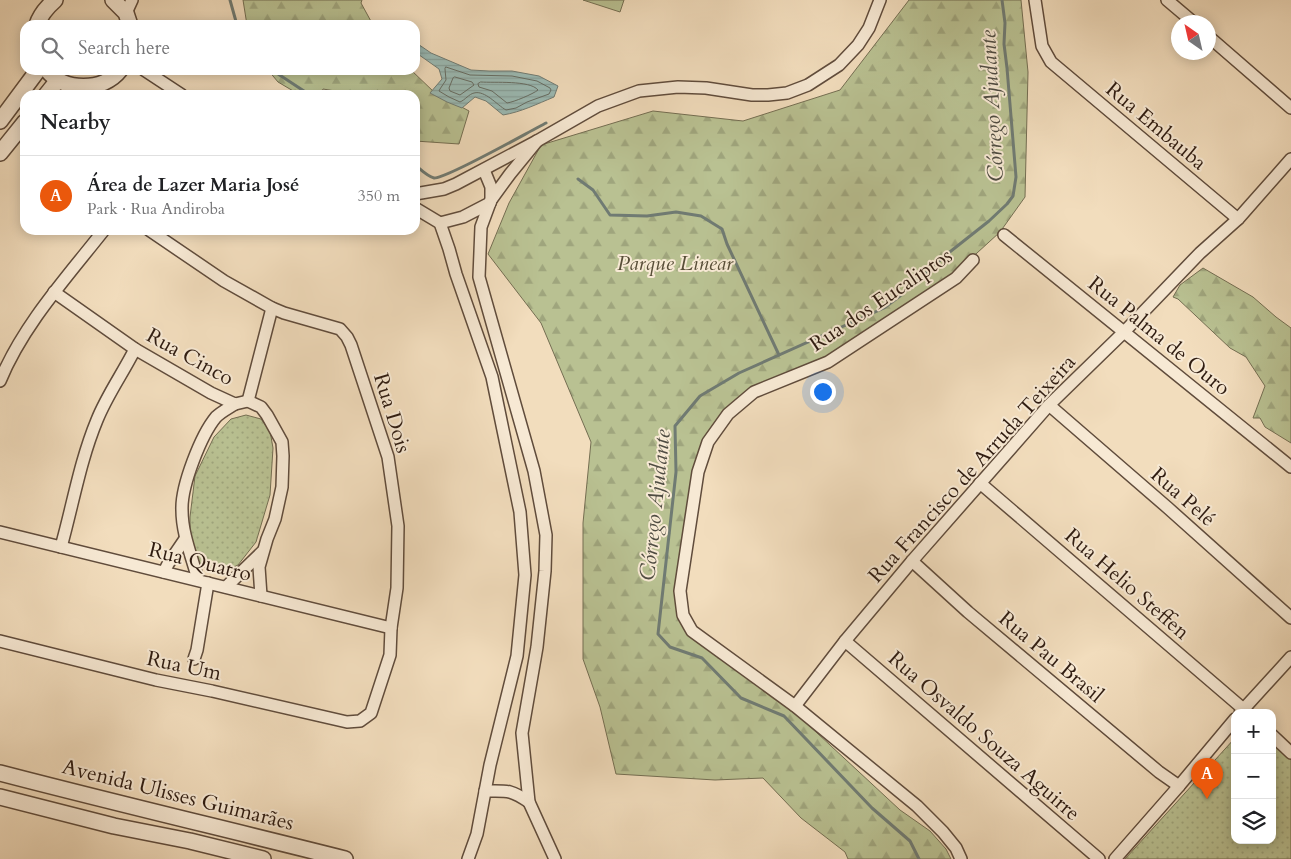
<!DOCTYPE html>
<html lang="en">
<head>
<meta charset="utf-8">
<style>
	:root { --surface:#fff; --page:#f2f2f2; --text:#202124; --muted:#757577; --line:#e0e0e0; --accent:#ea580c }
	body { margin:0; font-family:Cardo,serif; background:var(--page); color:var(--text) }
	.controls { position:absolute; right:15px; bottom:15px; display:grid; overflow:hidden; border-radius:10px; box-shadow:0 2px 12px #0003 }
	.controls button { width:45px; height:45px; display:grid; place-items:center; padding:0; border:0; border-bottom:1px solid var(--line); background:var(--surface); color:var(--text); font:25px sans-serif }
	.compass { position:absolute; left:1171px; top:15px; width:45px; height:45px; border-radius:50%; background:var(--surface); box-shadow:0 2px 12px #0003; rotate:326deg }
	.you { position:absolute; left:822px; top:391px; width:18px; height:18px; margin:-12px; border:4px solid #fff; border-radius:50%; background:#1a73e8; box-shadow:0 0 0 8px #1a73e833 }
	.badge { display:grid; place-items:center; width:32px; height:32px; border-radius:50%; background:var(--accent); color:#fff; font-size:16px; font-weight:700 }
	.pin { position:absolute; translate:-50% -41px; filter:drop-shadow(0 1px 2px #0008) }
	.pin::after { content:''; position:absolute; top:26px; width:18px; height:15px; background:inherit; clip-path:polygon(0 0,100% 0,50% 100%) }
	.list { margin:0; padding:0; list-style:none }
	h2 { display:flex; justify-content:space-between; align-items:center; height:65px; margin:0; padding:0 20px; font-size:21px }
	h2 small { font-size:16px; font-weight:400; color:var(--muted) }
	.list li { display:grid; grid-template-columns:32px 1fr auto; gap:15px; align-items:center; box-sizing:border-box; height:80px; padding:0 20px; border-top:1px solid var(--line) }
	.list b { display:block; font-size:19px; white-space:nowrap }
	.list p { margin:0; font-size:16px; white-space:nowrap; color:var(--muted) }
	.list em { font-size:16px; font-style:normal; color:var(--muted) }
	.icon { flex:none; width:28px; height:28px; fill:none; stroke:currentColor; stroke-width:2; stroke-linecap:round; stroke-linejoin:round }
	.map { position:relative; flex:none; width:1291px; height:859px; overflow:hidden }
	.search { position:absolute; background:var(--surface); box-shadow:0 2px 12px #0003; left:20px; top:20px; width:400px; height:55px; display:flex; align-items:center; gap:12px; box-sizing:border-box; padding:0 18px; border-radius:15px; color:var(--muted); font-size:19px }
	.panel { position:absolute; background:var(--surface); box-shadow:0 2px 12px #0003; left:20px; top:90px; width:400px; height:145px; border-radius:15px }
	.map>svg:first-child { display:block }
</style>
</head>
<body>
<div class="map">
<svg width="1291" height="859" viewBox="0 0 1291 859">
	<defs>
		<pattern id="green-dots" width="8" height="8" patternUnits="userSpaceOnUse" patternTransform="scale(1.25)"><rect width="8" height="8" fill="#b9c192"/><path d="M2 2h.1M6 6h.1" fill="none" stroke="#9fa57d" stroke-width="1.8" stroke-linecap="round"/></pattern>
		<pattern id="forest-firs" width="22" height="20" patternUnits="userSpaceOnUse" patternTransform="scale(1.25)"><rect width="22" height="20" fill="#b9c192"/><path d="M5 1l3.5 6h-7zM16 11l3.5 6h-7z" fill="#9fa57d"/></pattern>
		<pattern id="water-rules" width="6" height="5" patternUnits="userSpaceOnUse" patternTransform="scale(1.25)"><rect width="6" height="5" fill="#9bbbb5"/><path d="M0 2.5h6" fill="none" stroke="#86a09b"/></pattern>
	</defs>
	<rect width="100%" height="100%" fill="#f2ddbd"/>
	<filter id="stains"><feTurbulence type="fractalNoise" baseFrequency=".004" numOctaves="4"/><feColorMatrix values="0 0 0 0 .2 0 0 0 0 .09 0 0 0 0 .02 0 0 0 .5 -.17"/></filter>
	<radialGradient id="worn" r=".72"><stop offset=".6" stop-color="#630" stop-opacity="0"/><stop offset="1" stop-color="#630" stop-opacity=".3"/></radialGradient>
	<g fill="url(#green-dots)" stroke="#746e52">
		<path d="M246,415L261,419L270,431L273,448L270,495L256,542L238,565L221,573L201,566L190,546V517L195,476L214,437L231,419Z"/>
		<path d="M1235,738V840H1272V743L1291,758V859H1125Z"/>
	</g>
	<g fill="url(#forest-firs)" stroke="#746e52">
		<path d="M243,0H362L361,3L373,25H247Z"/>
		<path d="M909,0H1021L1028,72L1025,197L1000,232L954,274L826,358L752,388L706,438L680,614L788,706L900,810L930,831L946,849L951,859H848L845,852L801,818L763,778L715,780L616,774L600,707L583,659V523L591,442L541,323L488,254L509,203L541,145L653,111L743,121L840,90Z"/>
		<path d="M268,70H411L434,92L469,111L459,144L415,141V95H345L341,92L323,89L321,95H300L278,82Z"/>
		<path d="M1203,268L1253,297L1276,317L1291,328V443L1265,427L1260,418H1253L1265,386L1246,357L1230,348L1178,299L1173,297L1180,285Z"/>
	</g>
	<path fill="#b9c192" stroke="#746e52" d="M583,0H624L620,12Z"/>
	<path fill="url(#water-rules)" stroke="#707b73" d="M415,42L431,53L471,70L489,71H512L539,76L558,86L554,97C537,104 521,112 503,115L486,101L475,97L462,108L447,102L430,93L442,79L439,69L415,52Z"/>
	<g fill="none" stroke-linecap="round" stroke-linejoin="round">
		<g stroke="#656c63" stroke-width="1">
			<path d="M446,67L470,75L512,76L537,81L550,88L551,90L549,94L527,102L516,108L506,110C497,105 485,90 474,93C469,94 465,100 460,102L449,97L439,91L440,89L446,80L445,69Z"/>
			<path d="M455,77L472,82L474,85L460,95L450,91L449,88L453,78Z"/>
			<path d="M481,82C494,83 530,80 538,90C533,94 514,102 507,103L492,91L479,87L478,84Z"/>
		</g>
		<g stroke="#707b73" stroke-width="3">
			<path d="M230,0L237,25"/>
			<path d="M272,70L310,95"/>
			<path d="M415,165C420,169 428,177 434,178C446,179 530,131 546,123"/>
			<path d="M578,179L593,190L610,215L647,216L676,212L701,216L722,229L727,244L779,355"/>
			<path d="M919,859L910,841L872,808L784,716L741,698L702,658L670,647L658,634L676,472L675,426L700,396L739,373L884,308L900,296L946,255L989,221L1007,204L1013,196L1016,177L1007,68L1004,44L1005,23L1002,0"/>
		</g>
		<defs>
			<g id="minor">
				<path d="M1035,0L1042,46L1051,62L1238,219"/>
				<path d="M1167,0L1193,22"/>
				<path d="M126,13L132,0"/>
				<path d="M1208,36L1291,108"/>
				<path d="M144,70L182,95"/>
				<path d="M537,141L510,174L491,200L481,227L479,277L534,471L546,535L545,571L537,647L522,733L529,802L555,859"/>
				<path d="M484,170L491,187V200"/>
				<path d="M415,194L444,189L456,184L537,141L598,106L639,91L678,87L706,88L752,95H768L787,93L808,85L839,65L858,45L869,28L880,0"/>
				<path d="M415,208L440,223L449,249L456,274L492,377L520,512L525,575L517,656L490,765L477,834L468,859"/>
				<path d="M440,223L463,217L490,203"/>
				<path d="M1004,235L1291,467"/>
				<path d="M54,292L135,349L211,393L235,404L248,401L261,407L267,415L282,442L283,456L282,487L275,519L267,539L259,567L261,596"/>
				<path d="M0,381C23,325 67,277 104,230"/>
				<path d="M248,401L272,308"/>
				<path d="M1049,405L1168,508L1291,618"/>
				<path d="M980,483L1248,713"/>
				<path d="M0,532L391,628"/>
				<path d="M61,547C73,504 80,461 97,420C107,395 123,373 135,349"/>
				<path d="M912,561L968,612L1159,772L1179,786L1235,719"/>
				<path d="M164,572L168,564L185,539"/>
				<path d="M198,580C192,557 182,534 182,510C181,486 201,435 216,417C221,412 229,408 235,404"/>
				<path d="M226,587L262,552"/>
				<path d="M0,641L156,680L212,691L347,722L360,721L371,713L390,655L391,628L397,588L398,526L388,457L351,345L347,337L340,329L284,313L272,308L224,281L149,230"/>
				<path d="M845,641L1099,859"/>
				<path d="M194,659L197,650L208,583"/>
				<path d="M795,706L845,641L912,561L1049,405L1124,332L1200,253L1238,219L1291,159"/>
				<path d="M1240,713L1291,657"/>
				<path d="M1272,735L1291,753"/>
				<path d="M485,791C507,791 510,789 529,802"/>
				<path d="M961,859L956,848L943,832L917,806L795,706L692,631L683,615L680,591L698,472L708,442L728,414L754,392L828,362L956,278L973,260"/>
				<path d="M1115,859L1179,786"/>
			</g>
			<g id="tertiary">
				<path d="M113,0L126,13L130,25"/>
				<path d="M37,25C40,15 47,7 55,0"/>
				<path d="M47,70C64,92 103,92 120,70"/>
				<path d="M46,95L58,80"/>
				<path d="M0,121L38,70"/>
				<path d="M0,153L25,122"/>
				<path d="M0,773C115,803 230,830 345,859"/>
				<path d="M0,797L114,826L190,841L263,859"/>
			</g>
		</defs>
		<use href="#minor" stroke="#604c3c" stroke-width="14"/>
		<use href="#tertiary" stroke="#604c3c" stroke-width="18"/>
		<use href="#minor" stroke="#f7e9d4" stroke-width="11"/>
		<use href="#tertiary" stroke="#f7e9d4" stroke-width="15"/>
	</g>
	<g text-anchor="middle" dominant-baseline="central" stroke-width="4" stroke-linejoin="round" paint-order="stroke">
		<g font-size="21" fill="#2f1c11" stroke="#f7e9d4">
			<text transform="translate(1156 126) rotate(40)">Rua Embauba</text>
			<text transform="translate(881 300) rotate(-34)">Rua dos Eucaliptos</text>
			<text transform="translate(1159 336) rotate(39)">Rua Palma de Ouro</text>
			<text transform="translate(190 357) rotate(29)">Rua Cinco</text>
			<text transform="translate(392 413) rotate(73)">Rua Dois</text>
			<text transform="translate(972 469) rotate(-48)">Rua Francisco de Arruda Teixeira</text>
			<text transform="translate(1183 497) rotate(41)">Rua Pelé</text>
			<text transform="translate(200 562) rotate(14)">Rua Quatro</text>
			<text transform="translate(1127 584) rotate(41)">Rua Helio Steffen</text>
			<text transform="translate(1051 657) rotate(40)">Rua Pau Brasil</text>
			<text transform="translate(184 666) rotate(12)">Rua Um</text>
			<text transform="translate(984 736) rotate(41)">Rua Osvaldo Souza Aguirre</text>
			<text transform="translate(178 795) rotate(14)">Avenida Ulisses Guimarães</text>
		</g>
		<g font-size="21" font-style="italic" fill="#584e38" stroke="#f7e9d4">
			<text x="675" y="263">Parque Linear</text>
		</g>
		<g font-size="22" font-style="italic" fill="#4f4c42" stroke="#f7e9d4">
			<text transform="translate(992 106) rotate(-93)">Córrego Ajudante</text>
			<text transform="translate(655 505) rotate(-84)">Córrego Ajudante</text>
		</g>
	</g>
	<rect width="100%" height="100%" filter="url(#stains)"/>
	<rect width="100%" height="100%" fill="url(#worn)"/>
</svg>
<div class="controls">
<button>+</button>
<button>−</button>
<button><svg class="icon" aria-label="layers" viewBox="0 0 24 24"><path d="M12 4l9 5-9 5-9-5zM3 14l9 5 9-5"/></svg></button>
</div>
<svg class="compass" viewBox="-18 -18 36 36"><path d="M0-13l5 13h-10z" fill="#e53935"/><path d="M0 13l5-13h-10z" fill="#757577"/></svg>
<div class="you"></div>
<div class="pin badge" style="left:1207px;top:799px">A</div>
<div class="search"><svg class="icon" aria-label="search" viewBox="0 0 24 24"><circle cx="10" cy="10" r="6"/><path d="M15 15l6 6"/></svg>Search here</div>
<section class="panel">
<h2>Nearby<small></small></h2>
<ul class="list">
<li><span class="badge">A</span><div><b>Área de Lazer Maria José</b><p>Park · Rua Andiroba</p></div><em>350 m</em></li>
</ul>
</section>
</div>
</body>
</html>
